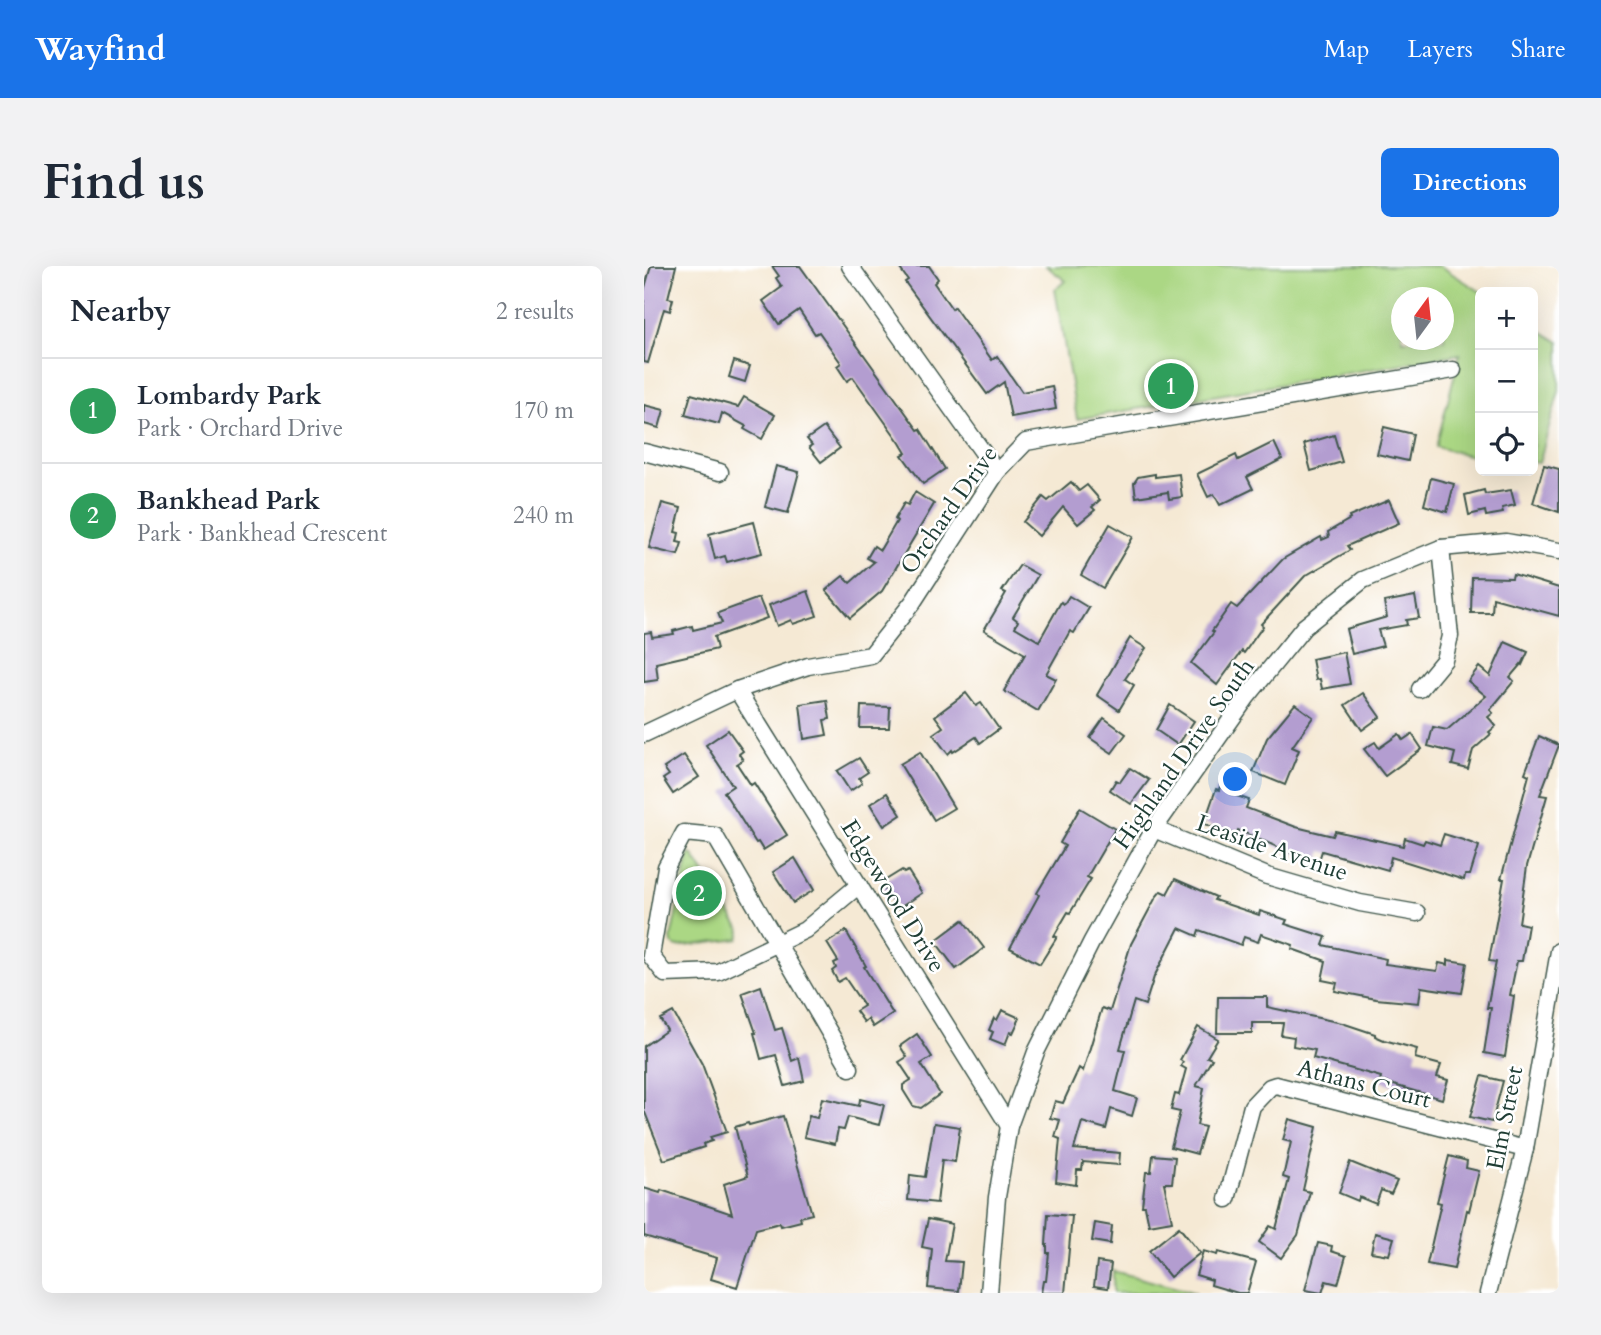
<!DOCTYPE html>
<html lang="en">
<head>
<meta charset="utf-8">
<style>
	:root { --surface:#fff; --page:#f2f2f3; --text:#1f2937; --muted:#747a83; --line:#e0e1e3; --accent:#1a73e8 }
	body { margin:0; font-family:Cardo,serif; background:var(--page); color:var(--text) }
	.controls { position:absolute; right:21px; top:21px; display:grid; overflow:hidden; border-radius:10px; box-shadow:0 7px 28px #0002 }
	.controls button { width:63px; height:63px; display:grid; place-items:center; padding:0; border:0; border-bottom:2px solid var(--line); background:var(--surface); color:var(--text); font:35px sans-serif }
	.compass { position:absolute; left:747px; top:21px; width:63px; height:63px; border-radius:50%; background:var(--surface); box-shadow:0 7px 28px #0002; rotate:15deg }
	.you { position:absolute; left:592px; top:514px; width:24px; height:24px; margin:-18px; border:5px solid #fff; border-radius:50%; background:#1a73e8; box-shadow:0 0 0 10px #1a73e833 }
	.badge { display:grid; place-items:center; width:46px; height:46px; border-radius:50%; background:var(--accent); color:#fff; font-size:23px; font-weight:700 }
	.pin { position:absolute; translate:-50% -50%; border:4px solid #fff; box-shadow:0 2px 7px #0006 }
	.list { margin:0; padding:0; list-style:none }
	h2 { display:flex; justify-content:space-between; align-items:center; height:91px; margin:0; padding:0 28px; font-size:30px }
	h2 small { font-size:23px; font-weight:400; color:var(--muted) }
	.list li { display:grid; grid-template-columns:46px 1fr auto; gap:21px; align-items:center; box-sizing:border-box; height:105px; padding:0 28px; border-top:2px solid var(--line) }
	.list b { display:block; font-size:26px; white-space:nowrap }
	.list p { margin:0; font-size:23px; white-space:nowrap; color:var(--muted) }
	.list em { font-size:23px; font-style:normal; color:var(--muted) }
	.icon { flex:none; width:38px; height:38px; fill:none; stroke:currentColor; stroke-width:2; stroke-linecap:round; stroke-linejoin:round }
	.map { position:relative; flex:none; width:915px; height:1027px; overflow:hidden; border-radius:10px }
	header { display:flex; align-items:center; gap:42px; box-sizing:border-box; height:98px; padding:0 35px; background:var(--accent); color:#fff }
	header strong { font-size:33px }
	nav { display:flex; gap:38px; margin-inline-start:auto; font-size:24px }
	.intro { display:flex; align-items:center; justify-content:space-between; box-sizing:border-box; height:168px; padding:0 42px }
	h1 { margin:0; font-size:49px }
	.button { padding:18px 32px; border-radius:10px; background:var(--accent); color:#fff; font-size:24px; font-weight:700 }
	main { display:flex; gap:42px; padding:0 42px }
	aside { flex:1; background:var(--surface); border-radius:10px; box-shadow:0 7px 28px #0002 }
	.map>svg:first-child { display:block }
</style>
</head>
<body>
<header>
<strong>Wayfind</strong>
<nav><a>Map</a><a>Layers</a><a>Share</a></nav>
</header>
<div class="intro"><h1>Find us</h1><a class="button">Directions</a></div>
<main>
<aside>
<h2>Nearby<small>2 results</small></h2>
<ul class="list">
<li><span class="badge" style="background:#2e9e5b">1</span><div><b>Lombardy Park</b><p>Park · Orchard Drive</p></div><em>170 m</em></li>
<li><span class="badge" style="background:#2e9e5b">2</span><div><b>Bankhead Park</b><p>Park · Bankhead Crescent</p></div><em>240 m</em></li>
</ul>
</aside>
<div class="map">
<svg width="915" height="1027" viewBox="0 0 915 1027">
	<rect width="100%" height="100%" fill="#fff"/>
	<filter id="ink" filterUnits="userSpaceOnUse"><feTurbulence type="fractalNoise" baseFrequency=".0143" numOctaves="2"/><feDisplacementMap in="SourceGraphic" scale="14" xChannelSelector="R" yChannelSelector="G"/><feConvolveMatrix kernelMatrix="1 2 1 2 8 2 1 2 1" color-interpolation-filters="sRGB"/></filter>
	<filter id="wash" filterUnits="userSpaceOnUse"><feTurbulence type="fractalNoise" baseFrequency=".00686" numOctaves="4" result="noise"/><feDisplacementMap in="SourceGraphic" scale="28" xChannelSelector="R" yChannelSelector="G"/><feGaussianBlur stdDeviation="1.57" result="paint"/><feColorMatrix in="noise" values="0 0 0 0 0 0 0 0 0 0 0 0 0 0 0 0 0 1.4 0 .05"/><feComposite in="paint" operator="in"/></filter>
	<g filter="url(#wash)">
		<rect width="100%" height="100%" fill="#f5e9d4"/>
		<g fill="#abd784" stroke="#658a5c" stroke-width="2" fill-rule="evenodd">
			<path d="M402,0H796L837,26L836,192L792,181L816,88L433,153L411,23L422,15ZM758,32H800V74H758Z"/>
			<path d="M889,60L915,76V125L895,197L889,196Z"/>
			<path d="M48,588L97,665L95,673L33,681L28,678L27,672L45,589Z"/>
			<path d="M469,1005L552,1027H469Z"/>
		</g>
		<g id="blocks">
			<g fill="#b39dd0">
				<path d="M7,0H32L24,32L29,33L26,45L20,43L18,49L4,97L0,96V25Z"/>
				<path d="M128,0H156L274,164L276,163L301,203L279,218L258,189L262,187L256,177L209,111L203,115L193,100L197,97L175,66L171,68L155,44L135,58L119,35L138,21L132,12L135,10Z"/>
				<path d="M254,0H285L294,13L290,17L308,43L310,41L348,94L353,90L378,126L408,120L412,143L367,151L360,116L343,128L261,16L264,14Z"/>
				<path d="M90,95L106,100L101,116L85,111Z"/>
				<path d="M47,128L94,141L100,131L131,149L118,173L100,163L102,160L78,147L75,158L41,149Z"/>
				<path d="M0,139L20,144L15,162L0,158Z"/>
				<path d="M180,161L196,182L177,196L165,181L168,179L163,173Z"/>
				<path d="M740,161L769,168L764,195L733,188Z"/>
				<path d="M690,169L698,196L667,205L660,178Z"/>
				<path d="M630,176L638,193L603,211L609,223L576,239L570,228L564,231L553,208L592,189L594,194Z"/>
				<path d="M900,199L915,203V246L889,237Z"/>
				<path d="M132,200L155,206L144,247L121,241Z"/>
				<path d="M511,208V211L535,208L538,231L525,233L524,226L492,231L490,217L494,211Z"/>
				<path d="M787,212L810,218L803,246L780,239Z"/>
				<path d="M427,216L435,225L443,219L456,234L448,241L451,244L434,258L419,241L395,270L379,256L399,231L404,235Z"/>
				<path d="M840,224L841,228L867,224L871,239L858,242L859,247L842,250L841,245L825,249L821,229Z"/>
				<path d="M271,226L290,238L238,325L206,352L182,324L199,310L206,317L230,296L223,292L230,280L236,284L253,255L251,253L260,237L264,239Z"/>
				<path d="M745,234L755,257L703,280L706,284L661,310L617,358L619,360L600,387L598,385L573,419L547,397L570,366L568,365L587,338L593,342L639,293L677,271L678,274L685,271L684,266L706,253L705,251Z"/>
				<path d="M18,237L37,242L31,266L35,267L33,276L38,277L34,289L5,282Z"/>
				<path d="M110,256L118,287L83,296L81,290L71,293L65,268Z"/>
				<path d="M466,258L489,271L459,322L437,309Z"/>
				<path d="M376,299L394,309L369,351L374,355L371,361L395,375L417,336L420,338L425,330L445,342L430,367L426,365L402,408L412,413L394,445L360,425L381,388L340,364L362,327L358,325Z"/>
				<path d="M869,308L915,322V350L849,332L848,347H827L828,311L868,312Z"/>
				<path d="M164,325L173,350L149,358L147,354L133,360L125,339Z"/>
				<path d="M771,330L775,352L762,354L763,359L734,364L739,380L708,388L702,363L743,351L740,336Z"/>
				<path d="M115,332L123,352L70,371L73,383L12,397L14,414L0,416V367L7,366L8,371L30,368L29,365L48,360L49,364L78,357L74,347Z"/>
				<path d="M486,372L502,382L481,413L490,419L475,444L453,429Z"/>
				<path d="M861,376L884,386L878,399L877,398L866,411L870,415L846,444L849,447L844,451L852,460L845,466L847,468L829,484L824,503L808,499L811,487L784,480L789,461L803,464L842,430L824,415L835,401L846,410Z"/>
				<path d="M700,386L706,418L678,423L676,413L672,414L668,393Z"/>
				<path d="M322,427L332,440L337,437L355,463L336,477L332,471L309,486L308,484L304,488L289,468L299,461L291,450Z"/>
				<path d="M719,427L736,451L718,464L701,439Z"/>
				<path d="M183,434L186,453L180,454L183,469L160,473L156,438Z"/>
				<path d="M651,438L669,451L648,481L655,484L641,519L609,506L623,472Z"/>
				<path d="M526,439L550,455L534,479L512,464Z"/>
				<path d="M217,440L246,441L245,462H216Z"/>
				<path d="M460,452L482,468L468,487L446,472Z"/>
				<path d="M84,464L99,485L95,488L99,494L93,498L107,519L110,517L143,569L119,584L114,576L112,577L80,526L89,520L62,479Z"/>
				<path d="M755,468L759,474L768,468L778,483L741,510L720,483L731,476L735,482Z"/>
				<path d="M895,470L915,479L896,529L903,530L883,600L875,657L884,659L878,695H873L866,729L870,730L861,791L840,787L847,742H843L852,696L845,695L860,613H857L885,509L881,507Z"/>
				<path d="M276,486L310,542L290,554L256,498Z"/>
				<path d="M40,489L55,511L29,528L19,513L25,509L20,502Z"/>
				<path d="M215,492L224,506L215,512L218,517L206,525L193,505Z"/>
				<path d="M486,502L505,514L487,538L466,524L472,514L476,516Z"/>
				<path d="M577,517L589,521L587,528L605,534L602,542L652,561L689,570L691,565L759,580L761,572L779,578L781,574L796,579L800,568L819,574L835,580L826,609H821L820,614L747,591L744,604L678,585L675,594L645,586L594,564L592,569L560,558L572,523L575,524Z"/>
				<path d="M243,527L257,549L240,560L226,538Z"/>
				<path d="M436,542L471,563L443,611L447,613L426,647L424,646L410,670L413,671L396,698L366,682L395,629L393,627L421,580L416,577Z"/>
				<path d="M151,592L170,624L149,637L129,606Z"/>
				<path d="M258,604L260,607L264,605L278,627L254,643L237,617Z"/>
				<path d="M531,613L572,631L570,634L615,649L616,645L643,654L641,658L682,671L679,679L742,693L741,698L793,705L795,697L804,699V694L823,697L818,727L777,721L775,737L732,733L691,725L693,717L678,714L682,695L648,683L649,679L617,668L614,676L600,671L597,679L555,664L553,670L535,662L510,711L501,739L490,735L476,783L481,784L471,825L493,832L488,850L467,843L462,863L438,856L430,883L476,887L475,899L439,896L438,904H433L432,919L412,916L416,873L411,871L416,854L406,852L411,835L419,837L435,802L439,805L458,742L466,745L487,678L512,631L517,625L523,628Z"/>
				<path d="M319,654L340,682L312,703L291,675Z"/>
				<path d="M202,665L222,700L220,701L249,748L229,761L224,753L220,756L212,745L220,740L201,712L194,716L188,705L192,702L190,697L194,695L183,677Z"/>
				<path d="M117,720L131,764L138,762L148,795L155,792L160,815L141,820L132,789L117,793L110,767H112L98,727Z"/>
				<path d="M574,731H623V741L698,757L731,768V770L740,774L773,783L771,792L797,799L793,811L804,814L798,833L736,815L737,811L669,792L671,784L649,780L650,771L637,769L639,757H608V767H573Z"/>
				<path d="M358,744L376,752L369,767L366,766L361,779L346,773L349,766L345,764L350,752L353,754Z"/>
				<path d="M29,746L58,798L83,866L66,871L68,875L59,878L60,881L20,894L0,844V780L23,764L16,753Z"/>
				<path d="M554,761L574,773L563,791L568,793L552,820L560,822L553,859L561,861L553,888L527,881L536,846L527,844L531,828L535,829L542,803L537,800L539,796L536,794Z"/>
				<path d="M273,768L288,791L277,798L296,828L277,842L269,840L259,824V819L267,814L255,796L263,791L256,780Z"/>
				<path d="M838,810L859,815L848,856L826,851Z"/>
				<path d="M178,832L215,840L216,833L240,839L235,859L204,851L200,864L194,863L191,878L160,871L165,850L173,852Z"/>
				<path d="M139,850L168,948L156,951L157,955L137,960L136,957L112,963L93,1021L67,1013L73,992L0,970V922L16,927L17,924L88,948L80,918L104,910L91,861L104,857L105,859Z"/>
				<path d="M645,853L673,861L659,924L666,926L654,969L637,992L615,976L626,960L632,963L645,913L639,911L647,876L639,874Z"/>
				<path d="M290,857L316,861L311,896L298,894L293,937L264,934L266,909L281,911Z"/>
				<path d="M509,889L531,891L528,917H520L528,955L505,959L501,940H498L502,906H507Z"/>
				<path d="M805,890L823,895L822,902L835,905L825,945L823,944L810,1003L783,998L797,937L793,936Z"/>
				<path d="M706,896L753,915L747,928L737,924L732,938L715,931L714,935L695,927Z"/>
				<path d="M404,948L428,950L421,1027H397L399,1015H402L405,987H403V979H402Z"/>
				<path d="M284,953L308,958L301,995L318,996L315,1025L284,1022L288,983L278,981Z"/>
				<path d="M451,957L468,960L466,978L448,975Z"/>
				<path d="M535,961L556,987L526,1011L505,985Z"/>
				<path d="M731,967L750,972L745,989L727,986Z"/>
				<path d="M674,977L688,980L687,985L702,990L694,1018L682,1015L678,1027L661,1024Z"/>
				<path d="M559,985L573,989L574,986L612,996L603,1027H594L567,1019L568,1014L552,1009Z"/>
				<path d="M453,996L467,998L464,1022L450,1020Z"/>
			</g>
		</g>
	</g>
	<g filter="url(#ink)">
		<use href="#blocks" fill-opacity="0" stroke="#3f574c" stroke-width="2"/>
		<g fill="none" stroke-linecap="round" stroke-linejoin="round">
			<defs>
				<g id="minor">
					<path d="M206,0L353,206"/>
					<path d="M0,186L76,206"/>
					<path d="M776,423L800,394L806,370L797,282"/>
					<path d="M93,424L365,860"/>
					<path d="M0,468L93,424L164,400L227,389L269,336L353,206L382,176L809,104"/>
					<path d="M510,563L623,610L716,637L773,647"/>
					<path d="M206,802L71,570L40,567L22,601L7,690L21,708L74,706L161,664L215,619"/>
					<path d="M583,933L608,840L626,821L632,819L881,883"/>
					<path d="M345,1027L353,931L365,860L392,786L448,675L510,563L603,431L660,361L719,314L797,282L862,276L915,285"/>
					<path d="M844,1027L881,883L915,685"/>
				</g>
			</defs>
			<use href="#minor" stroke="#3f574c" stroke-width="19"/>
			<use href="#minor" stroke="#fff" stroke-width="16"/>
		</g>
	</g>
	<g text-anchor="middle" dominant-baseline="central" stroke-width="5" stroke-linejoin="round" paint-order="stroke">
		<g font-size="24" fill="#1f3d34" stroke="#fff">
			<text transform="translate(305 244) rotate(-55)">Orchard Drive</text>
			<text transform="translate(540 488) rotate(-55)">Highland Drive South</text>
			<text transform="translate(628 582) rotate(19)">Leaside Avenue</text>
			<text transform="translate(249 630) rotate(58)">Edgewood Drive</text>
			<text transform="translate(720 818) rotate(14)">Athans Court</text>
			<text transform="translate(861 852) rotate(-79)">Elm Street</text>
		</g>
	</g>
</svg>
<div class="controls">
<button>+</button>
<button>−</button>
<button><svg class="icon" aria-label="locate" viewBox="0 0 24 24"><circle cx="12" cy="12" r="6"/><path d="M12 2v4M12 18v4M2 12h4M18 12h4"/></svg></button>
</div>
<svg class="compass" viewBox="-18 -18 36 36"><path d="M0-13l5 13h-10z" fill="#e53935"/><path d="M0 13l5-13h-10z" fill="#747a83"/></svg>
<div class="you"></div>
<div class="pin badge" style="left:527px;top:120px;background:#2e9e5b">1</div>
<div class="pin badge" style="left:55px;top:627px;background:#2e9e5b">2</div>
</div>
</main>
</body>
</html>
